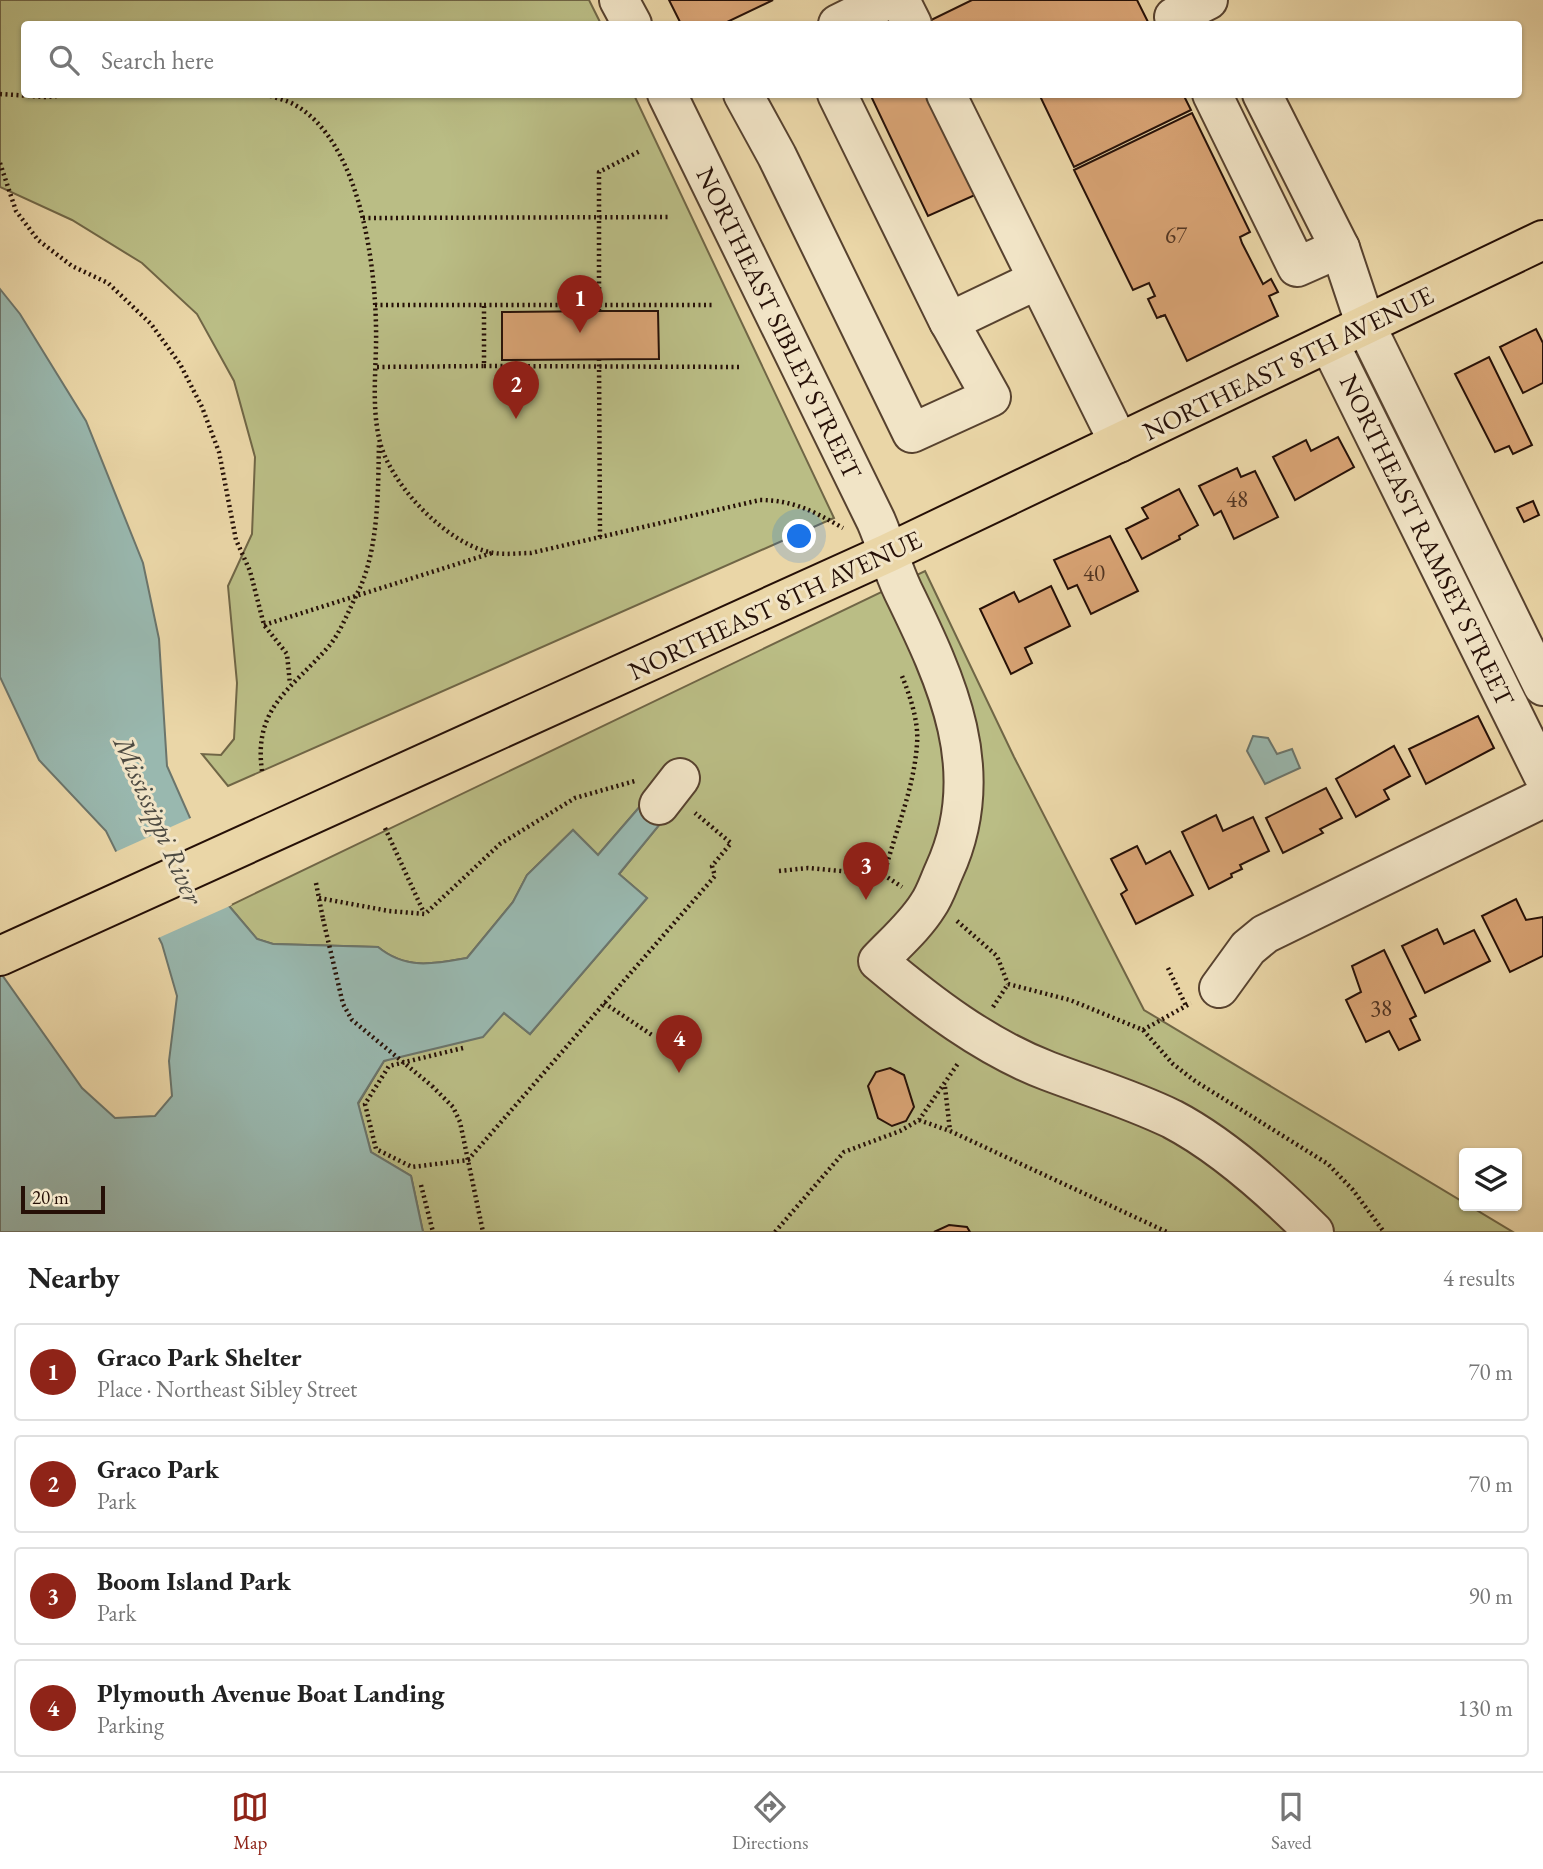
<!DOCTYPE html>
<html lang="en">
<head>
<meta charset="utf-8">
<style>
	:root { --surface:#fff; --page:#f2f2f2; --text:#222; --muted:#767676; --line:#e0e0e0; --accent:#8f2418 }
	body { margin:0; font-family:"EB Garamond",serif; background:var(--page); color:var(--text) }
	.controls { position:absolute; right:21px; bottom:21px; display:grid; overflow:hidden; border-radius:7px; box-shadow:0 2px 5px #0004 }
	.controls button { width:63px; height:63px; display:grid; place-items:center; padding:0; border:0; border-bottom:2px solid var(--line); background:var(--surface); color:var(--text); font:35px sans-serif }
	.scale { position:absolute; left:21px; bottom:18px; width:84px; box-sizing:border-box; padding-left:7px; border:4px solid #261007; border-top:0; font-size:19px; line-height:24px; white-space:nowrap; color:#261007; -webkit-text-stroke:5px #f1e4c6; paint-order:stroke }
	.you { position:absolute; left:800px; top:537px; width:24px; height:24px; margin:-18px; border:5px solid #fff; border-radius:50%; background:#1a73e8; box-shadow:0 0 0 10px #1a73e833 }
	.badge { display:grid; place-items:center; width:46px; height:46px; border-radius:50%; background:var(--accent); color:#fff; font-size:23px; font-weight:700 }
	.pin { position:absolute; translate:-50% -58px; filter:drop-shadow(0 2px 4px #0008) }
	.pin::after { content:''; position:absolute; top:37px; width:24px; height:21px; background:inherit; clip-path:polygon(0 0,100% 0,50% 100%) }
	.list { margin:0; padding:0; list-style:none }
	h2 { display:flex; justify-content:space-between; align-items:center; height:91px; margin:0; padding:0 28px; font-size:30px }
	h2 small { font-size:23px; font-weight:400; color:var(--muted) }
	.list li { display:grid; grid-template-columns:46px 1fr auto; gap:21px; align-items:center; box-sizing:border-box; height:98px; margin:0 14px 14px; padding:0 14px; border:2px solid var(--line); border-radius:7px }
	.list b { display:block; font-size:26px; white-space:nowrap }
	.list p { margin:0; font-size:23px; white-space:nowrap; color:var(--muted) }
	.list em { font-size:23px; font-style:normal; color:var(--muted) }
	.icon { flex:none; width:38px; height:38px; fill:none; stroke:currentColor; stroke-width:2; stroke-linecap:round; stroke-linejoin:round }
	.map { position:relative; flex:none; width:1543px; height:1232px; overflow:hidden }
	.search { position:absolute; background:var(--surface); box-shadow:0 2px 5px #0004; left:21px; right:21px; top:21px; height:77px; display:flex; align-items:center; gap:18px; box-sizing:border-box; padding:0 24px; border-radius:7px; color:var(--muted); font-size:26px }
	.sheet { height:539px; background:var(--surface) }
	nav { display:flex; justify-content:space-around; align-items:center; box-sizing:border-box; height:98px; border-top:2px solid var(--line); background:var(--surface); font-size:19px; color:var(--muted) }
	nav a { display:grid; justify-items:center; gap:4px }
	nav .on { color:var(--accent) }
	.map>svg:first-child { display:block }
</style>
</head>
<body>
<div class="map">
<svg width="1543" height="1232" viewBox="0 0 1543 1232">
	<rect width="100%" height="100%" fill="#ead6a7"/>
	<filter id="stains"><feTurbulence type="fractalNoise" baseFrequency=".00286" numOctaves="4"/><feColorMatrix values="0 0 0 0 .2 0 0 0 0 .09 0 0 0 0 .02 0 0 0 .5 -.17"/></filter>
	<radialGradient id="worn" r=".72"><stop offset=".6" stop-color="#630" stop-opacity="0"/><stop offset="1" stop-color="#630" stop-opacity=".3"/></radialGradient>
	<g fill="#babd85" stroke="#706646" stroke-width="2">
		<path d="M0,0H589L601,24H24V94L634,95L834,518L228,786L202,754L221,755L234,739L237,683L228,586L252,534L255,457L234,381L197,314L142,263L72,220L0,187Z"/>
		<path d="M925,571L1014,757L1144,1010L1513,1232H423L411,1176L371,1152L358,1104L384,1061L504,1013L530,1034L647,898L619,874L669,813L649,796L598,855L573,830L527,875L513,902L467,958C434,964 406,970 378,947L273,944L257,939L229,906Z"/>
	</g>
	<g fill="#99b8af" stroke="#6b756c" stroke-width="2">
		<path d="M0,289L20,314L86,421L143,563L159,639L167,766L229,906L257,939L273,944L378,947C406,970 434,964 467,958L513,902L527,875L573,830L598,855L649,796L669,813L619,874L647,898L530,1034L504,1013L483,1037L384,1061L358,1103L371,1152L411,1176L423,1232H0V972L82,1088L115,1118L155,1116L172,1096L169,1061L177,996L162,944L106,831L39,760L0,677Z"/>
		<path d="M1253,736L1268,738L1277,754L1292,749L1300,768L1265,784L1247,751Z"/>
	</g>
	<path fill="#ead6a7" d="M193,817L232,905L156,939L113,853Z"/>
	<g fill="#d8a374" stroke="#261007" stroke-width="2">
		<path d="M669,0H773L723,24H681Z"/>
		<path d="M972,0H1137L1149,24L1154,22L1155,24H928L927,22Z"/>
		<path d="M870,94H939L984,191L928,216Z"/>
		<path d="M1039,94H1183L1191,110L1074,167Z"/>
		<path d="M1192,113L1250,232L1240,237L1242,243L1263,284L1271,279L1278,292L1269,296L1278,316L1187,361L1165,315L1157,318L1148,299L1155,296L1149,283L1133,290L1074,170Z"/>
		<path d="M599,311H658L659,359L502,360V312Z"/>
		<path d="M1536,329L1543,343V383L1523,393L1500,347Z"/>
		<path d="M1489,357L1532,445L1513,454L1509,446L1495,452L1455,374Z"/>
		<path d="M1338,437L1354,467L1295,500L1273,457L1306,440L1311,451Z"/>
		<path d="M1237,468L1241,477L1255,471L1278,517L1234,539L1221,511L1214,515L1199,486Z"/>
		<path d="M1179,489L1198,525L1179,536L1180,539L1142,559L1126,529L1148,518L1142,508Z"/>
		<path d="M1533,501L1539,515L1524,522L1517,508Z"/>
		<path d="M1110,536L1138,591L1091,614L1077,585L1068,589L1054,560Z"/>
		<path d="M1051,586L1070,626L1025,648L1032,663L1011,674L980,609L1014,592L1019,602Z"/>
		<path d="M1478,716L1494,748L1426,784L1409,749Z"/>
		<path d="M1394,746L1410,776L1384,790L1389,799L1356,817L1336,779Z"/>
		<path d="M1326,788L1342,818L1320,829L1323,833L1283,853L1266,818Z"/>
		<path d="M1216,815L1223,831L1253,817L1269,851L1240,865L1242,869L1231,874L1232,877L1209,889L1182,832Z"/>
		<path d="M1137,846L1146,864L1170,851L1193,895L1136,924L1121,894L1127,890L1111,859Z"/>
		<path d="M1516,899L1526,920L1543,917V956L1510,972L1482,916Z"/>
		<path d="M1437,929L1444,944L1474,930L1490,961L1425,993L1402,946Z"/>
		<path d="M1384,950L1416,1016L1410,1019L1420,1040L1399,1050L1389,1031L1366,1042L1346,1000L1361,992L1352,966Z"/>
		<path d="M890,1068L904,1075L914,1107L906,1121L892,1126L878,1118L868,1086L876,1072Z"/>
		<path d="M949,1225L967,1227L970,1232H934Z"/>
	</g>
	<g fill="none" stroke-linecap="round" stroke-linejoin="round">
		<defs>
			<g id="minor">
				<path d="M619,0L632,24"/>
				<path d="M900,0L912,24"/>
				<path d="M1174,17L1208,0"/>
				<path d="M838,24L887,0"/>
				<path d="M667,94L876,521C886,544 892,568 903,591C947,681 990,772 944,871C939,882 935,895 928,905C915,926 895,943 878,961C929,1004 985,1047 1048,1071C1090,1087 1131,1099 1172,1119C1222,1145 1275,1193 1314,1232"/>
				<path d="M743,94L777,156L912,433L991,397L947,318L837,94"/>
				<path d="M946,94L1119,443"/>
				<path d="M1212,94L1297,267L1340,248"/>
				<path d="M1262,94L1340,248L1366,326L1543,686"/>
				<path d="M949,322L1037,280"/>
				<path d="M1329,343L1543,775"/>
				<path d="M659,805L680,778"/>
				<path d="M1219,988L1248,948L1265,934L1543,798"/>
			</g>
			<path id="major" d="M0,956L888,553L1543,240"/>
		</defs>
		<use href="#minor" stroke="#57422f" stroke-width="42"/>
		<use href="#major" stroke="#261007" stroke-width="42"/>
		<g stroke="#261007" stroke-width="4.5" stroke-dasharray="2 3.5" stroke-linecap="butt">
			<path d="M0,94L45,97L82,94"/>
			<path d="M265,94C275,98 287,100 295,105C359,141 375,260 376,327C377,363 371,402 379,438C388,483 448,546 494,553C506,555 519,553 531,553L760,500C793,500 815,512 843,528"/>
			<path d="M0,163L16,211L38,240L72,266L108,283L151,324L180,364L202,407L219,452L236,540L250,571L264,625L287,654L290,684"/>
			<path d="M363,218L671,217"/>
			<path d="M375,305H484V366L376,367"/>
			<path d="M484,305H713"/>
			<path d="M599,311V172L640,151"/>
			<path d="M1162,315L1163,319"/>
			<path d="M599,359L600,537"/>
			<path d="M484,366L742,367"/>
			<path d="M264,625L492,553"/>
			<path d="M262,771C253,707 292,689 329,646C341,632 350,607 359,590C379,547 378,489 379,442"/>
			<path d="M385,828L424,913"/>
			<path d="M779,871L808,868L884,875L902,887"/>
			<path d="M884,875C895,832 914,789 917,744C919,722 910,696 902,676"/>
			<path d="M316,883L323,919"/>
			<path d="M319,898L389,911L425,914L500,844L575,798L635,781"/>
			<path d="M957,921L997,956L1008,984"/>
			<path d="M1168,968L1186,1006"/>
			<path d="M1008,984L1070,1000L1143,1030L1173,1064L1195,1081L1328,1164L1353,1190L1384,1232"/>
			<path d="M604,1003L652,1035"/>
			<path d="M993,1007L1008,984"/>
			<path d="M1143,1030L1191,1003"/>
			<path d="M463,1048L389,1066L365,1104L376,1149L412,1167L468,1160L715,876L712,866L731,843L695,813"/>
			<path d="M432,1086L453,1107L460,1122L483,1232"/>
			<path d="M945,1087L950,1131"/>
			<path d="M919,1120L950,1131L1167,1232"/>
			<path d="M421,1185L433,1232"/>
			<path d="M775,1232L844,1152L900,1131L919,1120L959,1062"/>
		</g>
		<use href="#minor" stroke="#f1e4c6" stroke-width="38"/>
		<use href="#major" stroke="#ead6a7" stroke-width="38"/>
		<path stroke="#261007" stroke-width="4.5" stroke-dasharray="2 3.5" stroke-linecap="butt" d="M323,919L343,1004L352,1020L432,1086"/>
	</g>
	<g text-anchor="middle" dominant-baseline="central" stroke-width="6" stroke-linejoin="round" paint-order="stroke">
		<g font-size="23" fill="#523522">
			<text x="1176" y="235">67</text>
			<text x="1237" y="499">48</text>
			<text x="1094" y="573">40</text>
			<text x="1381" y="1008">38</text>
		</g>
		<g font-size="26" fill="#261007" stroke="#f1e4c6">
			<text transform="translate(779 323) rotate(64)">NORTHEAST SIBLEY STREET</text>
			<text transform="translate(1288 363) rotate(-26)">NORTHEAST 8TH AVENUE</text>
			<text transform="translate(1427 540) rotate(64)">NORTHEAST RAMSEY STREET</text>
			<text transform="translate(775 605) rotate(-25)">NORTHEAST 8TH AVENUE</text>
		</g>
		<g font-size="28" font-style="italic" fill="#4e4b42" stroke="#f1e4c6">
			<text transform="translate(159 820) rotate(66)">Mississippi River</text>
		</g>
	</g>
	<rect width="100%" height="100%" filter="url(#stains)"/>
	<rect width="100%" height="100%" fill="url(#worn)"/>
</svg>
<div class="controls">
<button><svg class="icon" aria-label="layers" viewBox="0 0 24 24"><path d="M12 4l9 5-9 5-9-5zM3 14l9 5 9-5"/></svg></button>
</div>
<div class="scale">20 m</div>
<div class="you"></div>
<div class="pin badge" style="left:580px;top:333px">1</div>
<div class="pin badge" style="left:516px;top:419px">2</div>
<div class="pin badge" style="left:866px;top:900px">3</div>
<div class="pin badge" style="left:679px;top:1073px">4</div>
<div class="search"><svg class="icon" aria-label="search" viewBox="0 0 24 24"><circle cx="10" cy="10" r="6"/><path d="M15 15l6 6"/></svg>Search here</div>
</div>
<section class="sheet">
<h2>Nearby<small>4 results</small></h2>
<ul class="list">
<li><span class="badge">1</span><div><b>Graco Park Shelter</b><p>Place · Northeast Sibley Street</p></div><em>70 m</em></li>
<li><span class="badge">2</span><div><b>Graco Park</b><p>Park</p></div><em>70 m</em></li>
<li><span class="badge">3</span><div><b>Boom Island Park</b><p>Park</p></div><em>90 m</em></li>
<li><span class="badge">4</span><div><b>Plymouth Avenue Boat Landing</b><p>Parking</p></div><em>130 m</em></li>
</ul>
</section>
<nav>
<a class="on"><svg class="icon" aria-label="map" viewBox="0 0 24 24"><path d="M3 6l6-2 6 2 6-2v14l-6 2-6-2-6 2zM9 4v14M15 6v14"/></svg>Map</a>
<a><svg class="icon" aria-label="directions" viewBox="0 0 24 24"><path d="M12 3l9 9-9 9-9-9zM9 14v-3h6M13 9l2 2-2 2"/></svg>Directions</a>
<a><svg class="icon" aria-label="saved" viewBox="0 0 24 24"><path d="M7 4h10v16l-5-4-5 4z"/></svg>Saved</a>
</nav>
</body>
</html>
